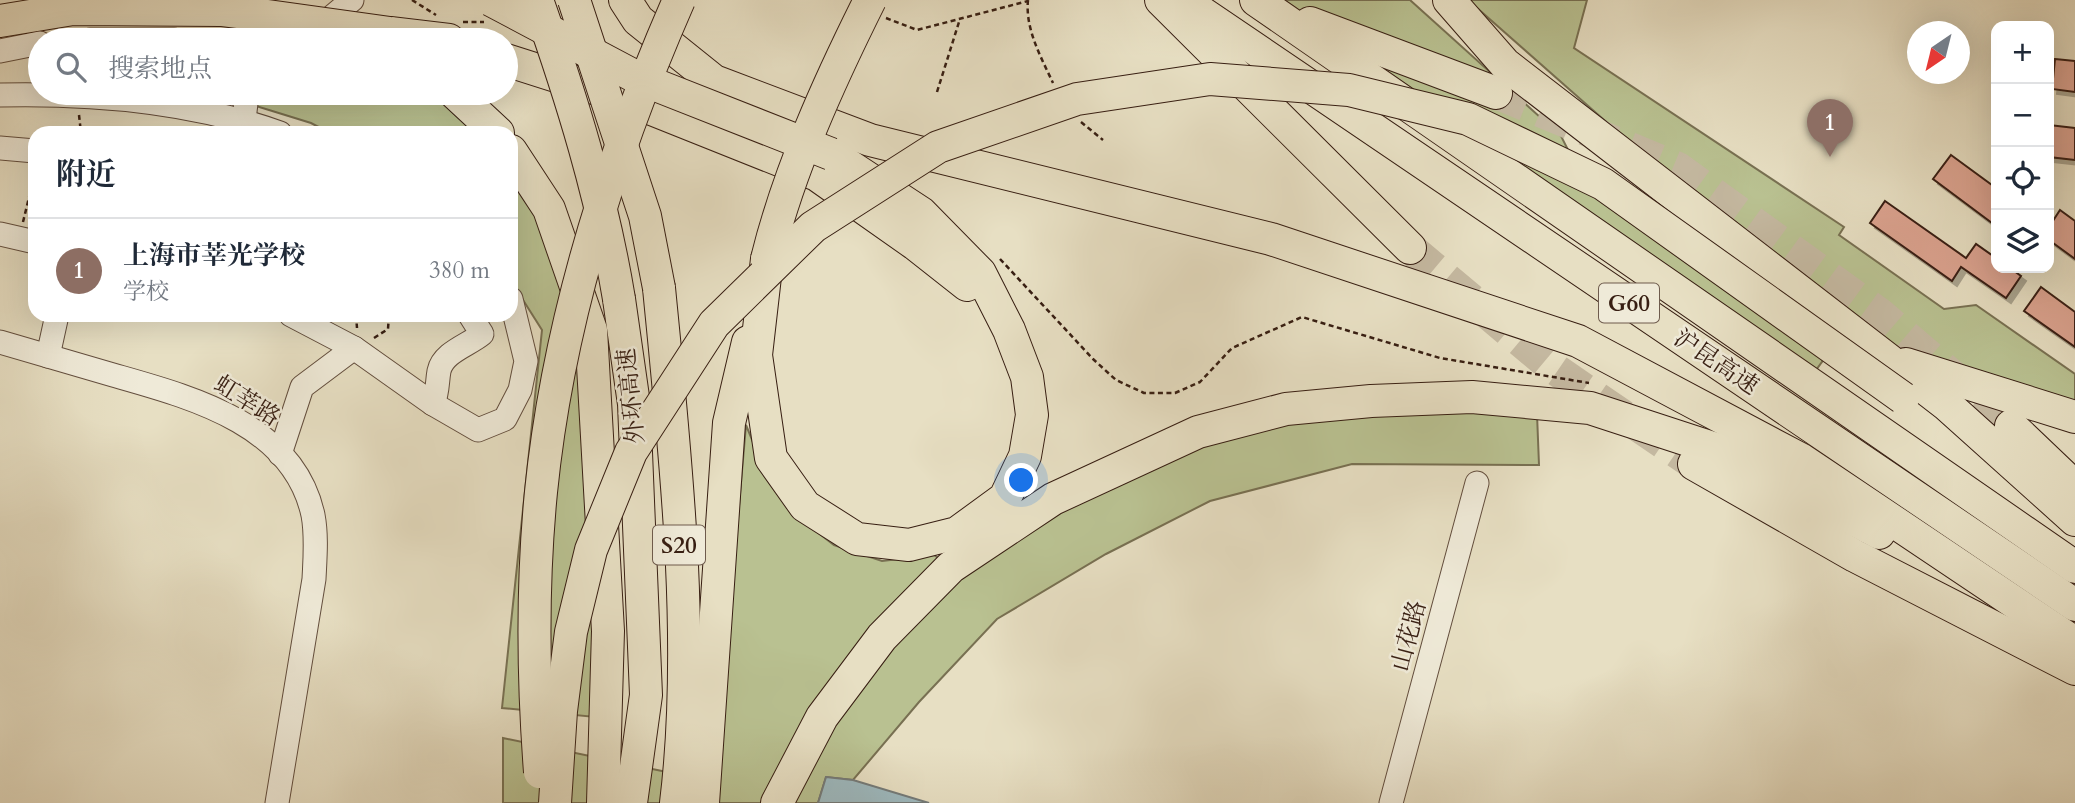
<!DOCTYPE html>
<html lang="zh">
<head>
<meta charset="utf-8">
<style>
	:root { --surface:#fff; --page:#f6f6f7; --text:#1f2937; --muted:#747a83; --line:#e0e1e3; --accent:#8f2418 }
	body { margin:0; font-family:Cardo,"Noto Serif SC",serif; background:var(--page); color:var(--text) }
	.controls { position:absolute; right:21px; top:21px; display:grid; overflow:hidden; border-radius:14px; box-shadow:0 7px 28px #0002 }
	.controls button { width:63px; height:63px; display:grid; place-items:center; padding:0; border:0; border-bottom:2px solid var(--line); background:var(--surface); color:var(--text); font:35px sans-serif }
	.compass { position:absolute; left:1907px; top:21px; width:63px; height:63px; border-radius:50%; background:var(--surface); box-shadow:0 7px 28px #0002; rotate:215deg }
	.you { position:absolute; left:1022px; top:481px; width:24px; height:24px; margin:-18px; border:5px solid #fff; border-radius:50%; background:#1a73e8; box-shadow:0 0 0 10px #1a73e833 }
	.badge { display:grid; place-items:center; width:46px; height:46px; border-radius:50%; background:var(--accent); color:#fff; font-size:23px; font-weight:700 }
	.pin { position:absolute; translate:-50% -58px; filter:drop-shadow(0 2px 4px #0008) }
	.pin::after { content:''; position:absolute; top:37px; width:24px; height:21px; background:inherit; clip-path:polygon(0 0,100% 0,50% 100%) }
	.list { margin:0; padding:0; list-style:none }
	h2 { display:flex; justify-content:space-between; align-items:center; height:91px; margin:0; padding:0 28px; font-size:30px }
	h2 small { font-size:23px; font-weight:400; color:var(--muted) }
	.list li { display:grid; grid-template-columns:46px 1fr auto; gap:21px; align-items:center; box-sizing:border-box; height:105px; padding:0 28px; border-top:2px solid var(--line) }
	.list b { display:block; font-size:26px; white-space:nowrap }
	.list p { margin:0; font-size:23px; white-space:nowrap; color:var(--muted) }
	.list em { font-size:23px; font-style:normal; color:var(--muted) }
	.icon { flex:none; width:38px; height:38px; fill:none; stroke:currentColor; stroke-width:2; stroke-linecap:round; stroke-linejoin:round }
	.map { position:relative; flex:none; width:2075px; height:803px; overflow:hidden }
	.search { position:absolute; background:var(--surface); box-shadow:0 7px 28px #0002; left:28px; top:28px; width:490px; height:77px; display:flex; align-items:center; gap:18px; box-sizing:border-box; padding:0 24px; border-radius:38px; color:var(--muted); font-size:26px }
	.panel { position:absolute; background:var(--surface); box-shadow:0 7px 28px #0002; left:28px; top:126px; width:490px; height:196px; border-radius:21px }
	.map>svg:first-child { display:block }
</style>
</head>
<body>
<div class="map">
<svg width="2075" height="803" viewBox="0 0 2075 803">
	<defs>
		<filter id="shadow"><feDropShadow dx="5" dy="5" stdDeviation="0" flood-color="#0004"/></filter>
	</defs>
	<rect width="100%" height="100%" fill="#e7dfc3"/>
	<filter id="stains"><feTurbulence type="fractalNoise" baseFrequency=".00286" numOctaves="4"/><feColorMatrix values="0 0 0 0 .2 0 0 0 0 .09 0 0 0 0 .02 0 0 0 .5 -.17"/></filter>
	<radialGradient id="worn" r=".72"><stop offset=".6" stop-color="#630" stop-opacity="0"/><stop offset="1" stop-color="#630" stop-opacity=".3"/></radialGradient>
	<g fill="#b9c191" stroke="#787052" stroke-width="2">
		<path d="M1284,0H1410L1561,136L1588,189L1827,355L1816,370Z"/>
		<path d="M1468,0H1587L1574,48L1844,227L1839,235L1944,309L1976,305L2075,374V405L1904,355L1663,172Z"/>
		<path d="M256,93H434L462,110L481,133H330L311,123L256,106Z"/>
		<path d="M511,170L555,246L586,361L595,717L502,708L542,330L511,281Z"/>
		<path d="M1416,405L1537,414L1539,465L1352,464L1210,501L1106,554L997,619L919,702L853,780L826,777L818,803H503V738L715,782L746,425L764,469L793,513L834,545L882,561L934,555L945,563L804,723L764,794L808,761L865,677L953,585L1045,516L1213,437L1314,412Z"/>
	</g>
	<path fill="#9db9bf" stroke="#747b7a" stroke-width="2" d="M826,777L853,780L929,803H818Z"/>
	<g fill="#dca390" stroke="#371e12" stroke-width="2" filter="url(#shadow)">
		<path d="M2055,59L2075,61V92L2052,89Z"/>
		<path d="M2049,125L2075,128V160L2049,157Z"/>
		<path d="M1951,155L1996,188V226L1933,179Z"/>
		<path d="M1885,201L1966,258L1976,244L1996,258V268H2010L2021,276L2006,298L1961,267L1952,281L1870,223Z"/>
		<path d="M2060,210L2075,221V259L2049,240V227Z"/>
		<path d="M2041,287L2075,312V347L2024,311Z"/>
	</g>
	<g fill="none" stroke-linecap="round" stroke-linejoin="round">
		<g stroke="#c4b8a0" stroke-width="32" stroke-dasharray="32 16" stroke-linecap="butt">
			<path d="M1496,93L1678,168L1880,314L2011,426"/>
			<path d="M1410,248L1549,365L1694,464"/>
		</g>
		<defs>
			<g id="minor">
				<path d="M90,40H174"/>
				<path d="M304,40L352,0"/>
				<path d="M0,51L40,43"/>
				<path d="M239,93L246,103L244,120"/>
				<path d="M0,95C93,93 191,101 280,133"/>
				<path d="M0,148L35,151"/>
				<path d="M0,234L35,242"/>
				<path d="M291,315L354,348L433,404C438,392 437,382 439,371C443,352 469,345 482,334L470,315"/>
				<path d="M0,342C38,353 75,364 113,375C190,397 293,423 313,515C317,536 315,558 314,579L277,803"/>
				<path d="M48,356L57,315"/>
				<path d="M433,404L478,430L505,419L520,390L526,361L511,299"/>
				<path d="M280,454L302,387L354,348"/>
				<path d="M1391,803L1477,483"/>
			</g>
			<g id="highway">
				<path d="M625,0L638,20L714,81L870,140L1271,239L1578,341L1802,460L2075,643"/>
				<path d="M1161,0L1410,248"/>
				<path d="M1183,0L2075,605"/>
				<path d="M1256,0L2075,567"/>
				<path d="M1449,0L1505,64L1947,405L2075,520"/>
				<path d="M0,21L73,9L221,10L260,15"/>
				<path d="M1310,23L1496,93"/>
				<path d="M390,33L449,40"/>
				<path d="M506,60L619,96L817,175L915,244L967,285"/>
				<path d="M455,93L498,133"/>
				<path d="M511,151L549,209L591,330L608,631L603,803"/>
				<path d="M767,259L756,355L771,458L805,506L857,539L909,545L957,533L1005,498L1025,456L1032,415L1027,377L1009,330L980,273L921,213L831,154"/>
				<path d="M659,288C675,452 696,640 676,803"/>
				<path d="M619,299L634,404L646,695L631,803"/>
				<path d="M1906,364L2075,417"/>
				<path d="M2011,426L2075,487"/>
				<path d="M1694,464L1855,556L2075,669"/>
				<path d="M703,803L729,423L748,342"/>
				<path d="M777,803L822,717L882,637L951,567L1053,499L1198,432L1286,409L1371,401L1472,397L1590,408L1734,455L1879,533"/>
			</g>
		</defs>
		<use href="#minor" stroke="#634e3e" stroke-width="25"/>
		<use href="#highway" stroke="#371e12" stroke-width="34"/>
		<g stroke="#371e12" stroke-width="2.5" stroke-dasharray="5 3.5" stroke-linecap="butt">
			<path d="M412,0L436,15"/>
			<path d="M1028,0C1025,29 1041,57 1053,83"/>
			<path d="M886,18L917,30L1028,1"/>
			<path d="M463,22H484"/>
			<path d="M937,92L959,22"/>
			<path d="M79,115L81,133"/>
			<path d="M1081,122L1103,140"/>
			<path d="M23,222L35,173"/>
			<path d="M1000,259L1093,359L1116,380L1144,393H1175L1200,382L1232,348L1302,317L1440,358L1589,383"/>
			<path d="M356,315L357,328"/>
			<path d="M374,338L388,329L389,315"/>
		</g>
		<use href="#minor" stroke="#efead8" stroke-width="23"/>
		<use href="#highway" stroke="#e7dfc3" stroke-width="32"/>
		<defs>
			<g id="highway-bridge">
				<path d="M491,0L638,78L831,154"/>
				<path d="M537,0C572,99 602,196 619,299"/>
				<path d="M574,0L645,216L659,288"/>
				<path d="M260,15L390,33"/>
				<path d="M767,259C789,170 829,82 870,0"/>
				<path d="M540,772C533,680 532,584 541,492C558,323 611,155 679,0"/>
				<path d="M555,803L561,711L571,632L591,550L631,452L714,324L813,227L938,147L1077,99L1210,79L1349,90L1468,119L1603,184L1903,398"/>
			</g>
		</defs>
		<use href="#highway-bridge" stroke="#371e12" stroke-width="34" stroke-linecap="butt"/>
		<use href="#highway-bridge" stroke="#e7dfc3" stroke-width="32"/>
	</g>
	<g text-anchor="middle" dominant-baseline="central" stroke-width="5" stroke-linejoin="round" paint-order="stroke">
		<g fill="#efead8" stroke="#6e5b4d" stroke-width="2">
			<rect x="1599" y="283.5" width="60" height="39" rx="5"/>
			<rect x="653" y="525.5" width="52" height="39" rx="5"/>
		</g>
		<g font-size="23" font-weight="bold" fill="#371e12">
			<text x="1629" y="303">G60</text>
			<text x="679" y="545">S20</text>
		</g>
		<g font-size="24" fill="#371e12" stroke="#efead8">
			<text transform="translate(1716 362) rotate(34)">沪昆高速</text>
			<text transform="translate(631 396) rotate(-96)">外环高速</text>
			<text transform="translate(247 401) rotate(32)">虹莘路</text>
			<text transform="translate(1409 636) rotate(-75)">山花路</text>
		</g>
	</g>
	<rect width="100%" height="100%" filter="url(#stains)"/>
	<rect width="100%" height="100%" fill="url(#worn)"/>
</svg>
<div class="controls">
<button>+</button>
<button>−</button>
<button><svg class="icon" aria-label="locate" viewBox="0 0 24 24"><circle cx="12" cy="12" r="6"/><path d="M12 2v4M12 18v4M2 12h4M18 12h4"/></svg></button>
<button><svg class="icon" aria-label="layers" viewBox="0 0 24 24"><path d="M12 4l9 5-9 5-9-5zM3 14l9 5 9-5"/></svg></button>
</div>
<svg class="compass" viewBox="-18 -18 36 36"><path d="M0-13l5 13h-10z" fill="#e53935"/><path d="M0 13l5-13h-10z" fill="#747a83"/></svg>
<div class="you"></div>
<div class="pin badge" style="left:1830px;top:157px;background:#8d6e63">1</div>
<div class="search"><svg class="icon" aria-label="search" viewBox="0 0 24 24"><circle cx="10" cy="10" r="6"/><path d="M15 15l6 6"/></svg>搜索地点</div>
<section class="panel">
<h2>附近<small></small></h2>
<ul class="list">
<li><span class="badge" style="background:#8d6e63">1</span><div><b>上海市莘光学校</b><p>学校</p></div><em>380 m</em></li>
</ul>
</section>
</div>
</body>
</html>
